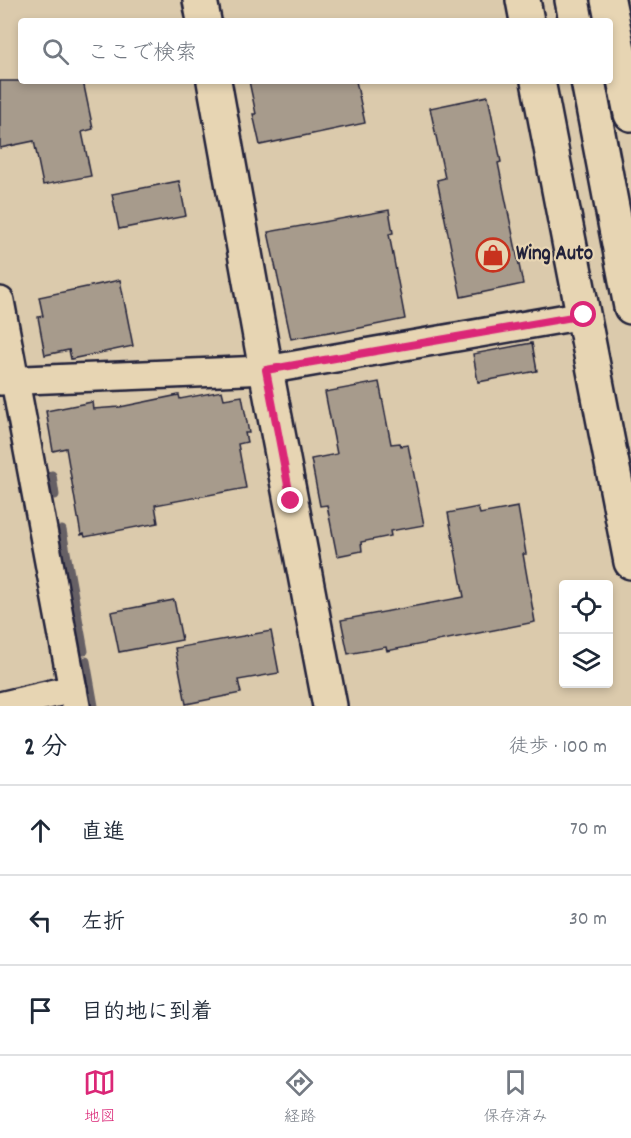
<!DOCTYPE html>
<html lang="ja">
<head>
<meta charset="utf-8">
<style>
	:root { --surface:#fff; --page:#f2f2f3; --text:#1f2937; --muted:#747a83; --line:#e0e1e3; --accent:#db2777 }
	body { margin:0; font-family:Dekko,"Klee One",sans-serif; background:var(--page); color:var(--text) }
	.controls { position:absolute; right:18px; bottom:18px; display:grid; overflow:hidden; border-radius:6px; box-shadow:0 3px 9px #0003 }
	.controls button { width:54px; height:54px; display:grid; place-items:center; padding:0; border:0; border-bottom:2px solid var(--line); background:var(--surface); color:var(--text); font:30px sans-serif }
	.stop { position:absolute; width:18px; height:18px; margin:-14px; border:4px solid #db2777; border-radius:50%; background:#fff }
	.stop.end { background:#db2777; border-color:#fff; box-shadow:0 2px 6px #0008 }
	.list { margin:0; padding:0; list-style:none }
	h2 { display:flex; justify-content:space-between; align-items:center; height:78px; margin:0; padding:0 24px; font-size:26px }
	h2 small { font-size:20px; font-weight:400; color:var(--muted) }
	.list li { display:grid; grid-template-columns:39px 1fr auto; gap:18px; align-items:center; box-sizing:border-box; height:90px; padding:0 24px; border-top:2px solid var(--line) }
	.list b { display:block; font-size:22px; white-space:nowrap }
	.list em { font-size:20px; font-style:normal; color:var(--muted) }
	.icon { flex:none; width:33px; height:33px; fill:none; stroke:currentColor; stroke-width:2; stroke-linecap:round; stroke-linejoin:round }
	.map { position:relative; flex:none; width:631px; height:706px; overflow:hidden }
	.search { position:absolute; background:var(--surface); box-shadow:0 3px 9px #0003; left:18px; right:18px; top:18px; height:66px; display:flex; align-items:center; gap:15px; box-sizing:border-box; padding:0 21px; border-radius:6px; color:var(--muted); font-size:22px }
	.sheet { height:348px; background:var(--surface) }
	nav { display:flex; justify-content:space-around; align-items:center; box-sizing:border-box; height:84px; border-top:2px solid var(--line); background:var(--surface); font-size:16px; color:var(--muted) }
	nav a { display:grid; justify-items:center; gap:3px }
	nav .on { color:var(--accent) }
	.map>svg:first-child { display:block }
</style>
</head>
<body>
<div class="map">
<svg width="631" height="706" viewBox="0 0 631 706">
	<rect width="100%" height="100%" fill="#dbcaac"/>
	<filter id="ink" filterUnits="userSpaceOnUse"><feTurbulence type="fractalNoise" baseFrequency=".0167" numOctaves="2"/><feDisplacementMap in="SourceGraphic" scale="12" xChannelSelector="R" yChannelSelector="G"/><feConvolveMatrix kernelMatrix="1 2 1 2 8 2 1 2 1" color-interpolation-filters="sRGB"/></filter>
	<g filter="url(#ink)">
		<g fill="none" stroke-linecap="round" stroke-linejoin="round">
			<g stroke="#666065" stroke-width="9">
				<path d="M52,475L55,495"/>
				<path d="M62,530L84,651"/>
				<path d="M86,661L94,706"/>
			</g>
		</g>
		<g fill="#a79b8c" stroke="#22223b" stroke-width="1.5">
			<path d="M0,81H83L93,129L82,132L91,176L43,185L34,141L0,148Z"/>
			<path d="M249,81H356L365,123L260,145L253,114H256Z"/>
			<path d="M488,96L501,162L498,163L523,284L461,297L437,180L445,178L430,108Z"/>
			<path d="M179,181L186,216L119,229L112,194Z"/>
			<path d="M389,210L393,233L389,234L405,319L335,333V331L291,339L268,232Z"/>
			<path d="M120,280L133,346L71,359L69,350L45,355L38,317L43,316L39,297Z"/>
			<path d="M532,343L537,371L478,382L473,354Z"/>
			<path d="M379,382L391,444L400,443L401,446L408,445L424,525L390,531L391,536L361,542L362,551L337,556L327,505L320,506L311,459L337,454L325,392Z"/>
			<path d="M222,391L224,399L242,396L249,433H245L247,442L238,444L246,488L155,505L158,523L85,537L84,534L81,535L66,448L53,451L46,411L92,402L93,409L120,407L179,395L180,399Z"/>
			<path d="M478,507L480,514L518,507L526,554H523L535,622L387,651L386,647L348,654L341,620L464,597L448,513Z"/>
			<path d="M174,600L182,640L119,652L111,612Z"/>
			<path d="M271,631L279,673L238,680L241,693L186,704L175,648Z"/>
		</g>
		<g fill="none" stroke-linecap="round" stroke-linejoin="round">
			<defs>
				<g id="street">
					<path d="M0,301L76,706"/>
					<path d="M0,381L266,370L584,315"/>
					<path d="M0,706L73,689"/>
				</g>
				<g id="secondary">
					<path d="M200,0L204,21"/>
					<path d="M214,81L266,370L330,706"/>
				</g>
				<g id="highway">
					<path d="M523,0L527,21"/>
					<path d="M572,0L576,21"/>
					<path d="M608,0L631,114"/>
					<path d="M538,81L631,562"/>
					<path d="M588,81L631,307"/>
				</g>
			</defs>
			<use href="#street" stroke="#22223b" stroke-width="32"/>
			<use href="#secondary" stroke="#22223b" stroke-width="38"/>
			<use href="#highway" stroke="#22223b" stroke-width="38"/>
			<use href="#street" stroke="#e7d5b3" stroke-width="27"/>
			<use href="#secondary" stroke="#e7d5b3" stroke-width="33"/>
			<use href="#highway" stroke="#e7d5b3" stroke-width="33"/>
		</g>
	</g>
	<g fill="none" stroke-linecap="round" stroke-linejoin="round" filter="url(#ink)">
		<path stroke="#db2777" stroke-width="8" d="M291,501L266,370L584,315"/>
	</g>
	<defs>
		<symbol id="shop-ring" viewBox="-11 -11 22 22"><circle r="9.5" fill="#e7d5b3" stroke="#c8321e" stroke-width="1.5"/><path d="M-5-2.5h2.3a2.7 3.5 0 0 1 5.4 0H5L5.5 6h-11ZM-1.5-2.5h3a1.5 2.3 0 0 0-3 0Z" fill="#c8321e"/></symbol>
	</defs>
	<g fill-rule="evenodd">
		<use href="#shop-ring" x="474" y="236" width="38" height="38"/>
	</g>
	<g text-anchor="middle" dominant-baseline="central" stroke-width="4.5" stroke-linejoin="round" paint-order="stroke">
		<g font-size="21" font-weight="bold" fill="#22223b" stroke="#e7d5b3" text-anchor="start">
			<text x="516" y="255">Wing Auto</text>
		</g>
	</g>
</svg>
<div class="controls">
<button><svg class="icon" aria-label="locate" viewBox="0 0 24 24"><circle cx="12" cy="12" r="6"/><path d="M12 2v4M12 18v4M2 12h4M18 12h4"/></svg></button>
<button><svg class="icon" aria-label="layers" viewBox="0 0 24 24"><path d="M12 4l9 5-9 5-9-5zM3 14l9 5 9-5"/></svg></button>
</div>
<div class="stop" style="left:584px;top:315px"></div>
<div class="stop end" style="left:291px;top:501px"></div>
<div class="search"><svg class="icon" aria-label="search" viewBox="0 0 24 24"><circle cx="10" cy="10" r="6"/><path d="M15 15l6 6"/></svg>ここで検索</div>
</div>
<section class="sheet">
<h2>2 分<small>徒歩 · 100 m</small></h2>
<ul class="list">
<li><svg class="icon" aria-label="ahead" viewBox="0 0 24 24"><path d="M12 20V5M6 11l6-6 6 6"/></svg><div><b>直進</b></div><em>70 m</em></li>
<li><svg class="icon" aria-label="left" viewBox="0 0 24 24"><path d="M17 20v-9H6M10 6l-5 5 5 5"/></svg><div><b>左折</b></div><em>30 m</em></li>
<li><svg class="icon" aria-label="arrive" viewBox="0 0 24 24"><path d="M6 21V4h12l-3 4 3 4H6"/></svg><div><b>目的地に到着</b></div></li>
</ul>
</section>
<nav>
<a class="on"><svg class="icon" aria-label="map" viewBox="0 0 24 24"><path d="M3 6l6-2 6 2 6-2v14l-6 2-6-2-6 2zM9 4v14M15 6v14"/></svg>地図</a>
<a><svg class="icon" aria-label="directions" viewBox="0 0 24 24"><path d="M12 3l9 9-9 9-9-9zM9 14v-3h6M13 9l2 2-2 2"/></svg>経路</a>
<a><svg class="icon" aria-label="saved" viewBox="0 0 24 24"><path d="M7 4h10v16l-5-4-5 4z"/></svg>保存済み</a>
</nav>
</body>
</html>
